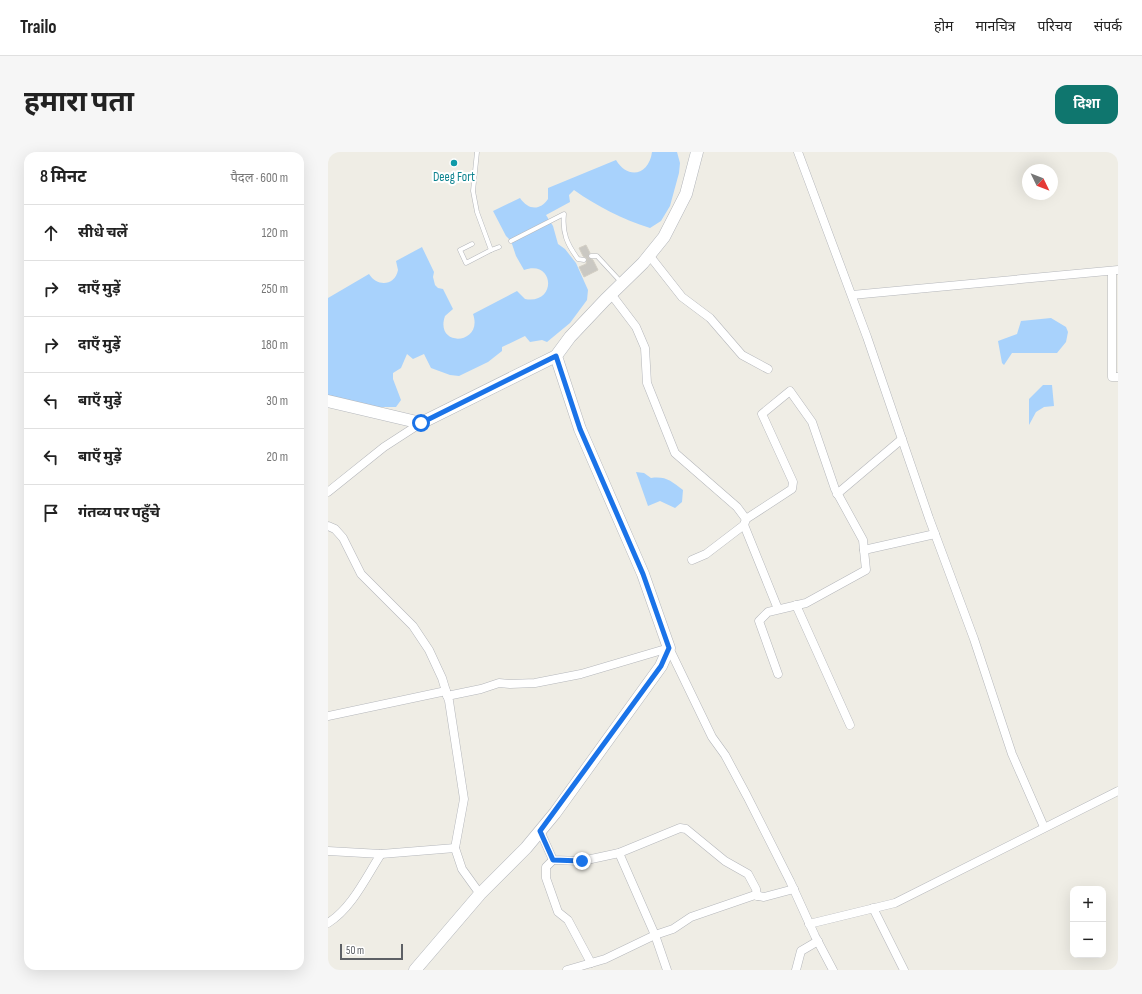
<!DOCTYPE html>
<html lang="hi">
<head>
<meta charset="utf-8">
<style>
	:root { --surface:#fff; --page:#f6f6f6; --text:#222; --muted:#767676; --line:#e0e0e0; --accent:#0f766e }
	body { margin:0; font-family:"Sofia Sans Condensed","Noto Sans Devanagari",sans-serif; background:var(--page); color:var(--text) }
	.controls { position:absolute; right:12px; bottom:12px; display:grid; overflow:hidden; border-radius:8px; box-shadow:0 4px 16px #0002 }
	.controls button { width:36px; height:36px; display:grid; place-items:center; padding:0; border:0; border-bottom:1px solid var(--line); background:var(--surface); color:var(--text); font:20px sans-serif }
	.compass { position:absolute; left:694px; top:12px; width:36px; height:36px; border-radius:50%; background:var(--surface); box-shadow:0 4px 16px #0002; rotate:133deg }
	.scale { position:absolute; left:12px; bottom:10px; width:63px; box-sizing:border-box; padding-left:4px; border:2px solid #5d6065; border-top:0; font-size:11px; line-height:14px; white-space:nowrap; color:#5d6065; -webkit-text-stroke:3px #fff; paint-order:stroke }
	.stop { position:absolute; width:12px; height:12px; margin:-9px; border:3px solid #1a73e8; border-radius:50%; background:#fff }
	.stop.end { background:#1a73e8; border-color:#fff; box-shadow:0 1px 4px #0008 }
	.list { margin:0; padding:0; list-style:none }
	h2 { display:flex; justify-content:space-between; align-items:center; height:52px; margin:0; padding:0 16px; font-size:17px }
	h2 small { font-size:13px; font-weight:400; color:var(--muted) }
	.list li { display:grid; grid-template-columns:26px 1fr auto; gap:12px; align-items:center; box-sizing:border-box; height:56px; padding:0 16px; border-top:1px solid var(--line) }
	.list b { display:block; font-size:15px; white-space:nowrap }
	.list em { font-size:13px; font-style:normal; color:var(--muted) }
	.icon { flex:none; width:22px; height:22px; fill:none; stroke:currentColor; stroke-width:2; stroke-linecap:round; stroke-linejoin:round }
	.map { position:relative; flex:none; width:790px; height:818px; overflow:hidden; border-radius:12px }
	header { display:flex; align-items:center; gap:24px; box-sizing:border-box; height:56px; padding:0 20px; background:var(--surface); border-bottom:1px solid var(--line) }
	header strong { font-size:19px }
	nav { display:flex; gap:22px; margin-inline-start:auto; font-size:14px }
	.intro { display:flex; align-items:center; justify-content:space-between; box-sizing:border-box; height:96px; padding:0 24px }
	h1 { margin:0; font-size:28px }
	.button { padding:10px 18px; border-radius:12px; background:var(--accent); color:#fff; font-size:14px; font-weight:700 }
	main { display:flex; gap:24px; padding:0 24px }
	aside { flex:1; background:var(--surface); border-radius:12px; box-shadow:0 4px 16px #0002 }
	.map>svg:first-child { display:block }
</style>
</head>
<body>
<header>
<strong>Trailo</strong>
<nav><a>होम</a><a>मानचित्र</a><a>परिचय</a><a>संपर्क</a></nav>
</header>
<div class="intro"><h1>हमारा पता</h1><a class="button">दिशा</a></div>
<main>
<aside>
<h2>8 मिनट<small>पैदल · 600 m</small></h2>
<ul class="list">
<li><svg class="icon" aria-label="ahead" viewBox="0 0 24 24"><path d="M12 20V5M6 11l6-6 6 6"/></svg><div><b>सीधे चलें</b></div><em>120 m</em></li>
<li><svg class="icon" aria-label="right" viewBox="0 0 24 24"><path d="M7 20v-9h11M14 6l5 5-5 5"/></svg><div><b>दाएँ मुड़ें</b></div><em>250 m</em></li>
<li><svg class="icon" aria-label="right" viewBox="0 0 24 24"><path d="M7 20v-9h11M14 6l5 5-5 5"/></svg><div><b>दाएँ मुड़ें</b></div><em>180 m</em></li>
<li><svg class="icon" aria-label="left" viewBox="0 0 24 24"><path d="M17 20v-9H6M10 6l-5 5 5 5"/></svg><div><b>बाएँ मुड़ें</b></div><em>30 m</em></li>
<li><svg class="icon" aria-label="left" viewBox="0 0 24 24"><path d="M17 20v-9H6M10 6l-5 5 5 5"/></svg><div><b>बाएँ मुड़ें</b></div><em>20 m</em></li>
<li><svg class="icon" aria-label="arrive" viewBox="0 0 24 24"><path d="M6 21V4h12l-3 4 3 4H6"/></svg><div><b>गंतव्य पर पहुँचे</b></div></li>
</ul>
</aside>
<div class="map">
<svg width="790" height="818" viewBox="0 0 790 818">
	<rect width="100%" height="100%" fill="#efede5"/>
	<g fill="#a8d2fc">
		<path d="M324,0H349L352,11L351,21L342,54L333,69L322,76C294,67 270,55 246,38L241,43L242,50L218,63L225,74L230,92L237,97L248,111L260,138L259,148L242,171L219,190L214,188L202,190L197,184L174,195V199L160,210L131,224L122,223L103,216L96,202L85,207L79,202L73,216L65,221V227L73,248L68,255H36L0,245V146L41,122C49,135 67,134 70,118L68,109L94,95L106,120L105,125L107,133L110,136L115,137L125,157L117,164C106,196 156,193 145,162L189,139L197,147C229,153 227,107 196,118L188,104L183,89L178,84L165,59L192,46C200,58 212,59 220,47V36L288,8C300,28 321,23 324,0Z"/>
		<path d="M723,166L738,175L740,180L738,190L729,201H684L676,213L674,211L670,189L689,182L693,169Z"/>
		<path d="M715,233H724L726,254L716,255L708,260L701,273V247Z"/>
		<path d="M308,320L316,321L323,326C338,324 343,329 355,338L354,350L347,356L332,349L320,354Z"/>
	</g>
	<path fill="#cac8c2" stroke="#d3cfc4" d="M258,93L262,101L260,105L265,108L270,118L256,125L251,115L258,112L259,107L255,104L251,96Z"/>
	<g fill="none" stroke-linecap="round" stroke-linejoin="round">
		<defs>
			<g id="lane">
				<path d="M149,0L145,39L149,60L163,98L171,95"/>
				<path d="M183,89L236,62C234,81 239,92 250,107L256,108"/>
				<path d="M144,92L132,98L138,111L163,98"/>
				<path d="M263,104H269L293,130"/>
			</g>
			<g id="street">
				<path d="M470,0L539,185L601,366L646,487L684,602L716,675"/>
				<path d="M321,103L354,145L382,166L414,203L440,217"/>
				<path d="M784,119V225H790"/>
				<path d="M283,142L308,175L317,196L319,231L347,301L409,355L418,367"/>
				<path d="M524,143L790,118"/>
				<path d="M0,340L56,295L93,271"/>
				<path d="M509,342L574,287"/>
				<path d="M0,374L7,377L15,386L33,422L85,474L101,498L114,526L121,549L136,647L127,696L134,717L152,742"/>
				<path d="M536,398L607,382"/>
				<path d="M364,408L378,402L416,373"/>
				<path d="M468,453L522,573"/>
				<path d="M450,522L431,469L440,460L478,451L538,418L535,388L507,337L484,270L462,239L434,262L465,330L464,337L418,367L416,373L450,457"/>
				<path d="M119,544L153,537L171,531L182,532L207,531L253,522L341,496L384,585L397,603L419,644L462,729L487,784L505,818"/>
				<path d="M0,564L118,539"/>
				<path d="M212,679L225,708L254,709L291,701L352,676L358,677L397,709L420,722L428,737L429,744"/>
				<path d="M0,699L53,702L127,696"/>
				<path d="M291,701L327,783L339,818"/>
				<path d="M225,708L218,715V726L230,760L240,768L263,811"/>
				<path d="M545,756L576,818"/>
				<path d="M0,771C24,756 38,725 53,702"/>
				<path d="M481,772L567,751L790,639"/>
				<path d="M239,818L277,807L327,783L345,777L363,765L427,743L436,745L466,737"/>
				<path d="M468,818L473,799L490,789"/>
			</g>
			<g id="secondary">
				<path d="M0,249L93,271L228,204"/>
				<path d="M87,818L152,742L198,696L227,661L333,514L341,496L315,422L252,277L228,204L242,185L277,148L315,111L336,85L358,42L369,0"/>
			</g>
		</defs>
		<use href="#lane" stroke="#b5b7bb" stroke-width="5"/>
		<use href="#street" stroke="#b5b7bb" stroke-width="9"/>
		<use href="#secondary" stroke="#b4b7bc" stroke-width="13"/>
		<use href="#lane" stroke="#fff" stroke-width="4"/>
		<use href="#street" stroke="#fff" stroke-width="8"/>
		<use href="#secondary" stroke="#fff" stroke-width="12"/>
	</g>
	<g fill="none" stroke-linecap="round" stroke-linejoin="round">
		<path stroke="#1a73e8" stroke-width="5" d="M93,271L228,204L252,277L315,422L341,496L333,514L212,679L225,708L254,709"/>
	</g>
	<circle fill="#0f9aa8" stroke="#fff" stroke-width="1.5" cx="126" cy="11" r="4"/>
	<g text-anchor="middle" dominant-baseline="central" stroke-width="4" stroke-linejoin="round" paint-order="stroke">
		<g font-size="13" fill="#0d838f" stroke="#fff">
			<text x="126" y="25">Deeg Fort</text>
		</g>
	</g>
</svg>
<div class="controls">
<button>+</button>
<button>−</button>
</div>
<svg class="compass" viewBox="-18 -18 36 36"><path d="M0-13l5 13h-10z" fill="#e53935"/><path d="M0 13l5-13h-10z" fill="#767676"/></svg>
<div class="scale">50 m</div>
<div class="stop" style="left:93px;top:271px"></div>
<div class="stop end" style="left:254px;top:709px"></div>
</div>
</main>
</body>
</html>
